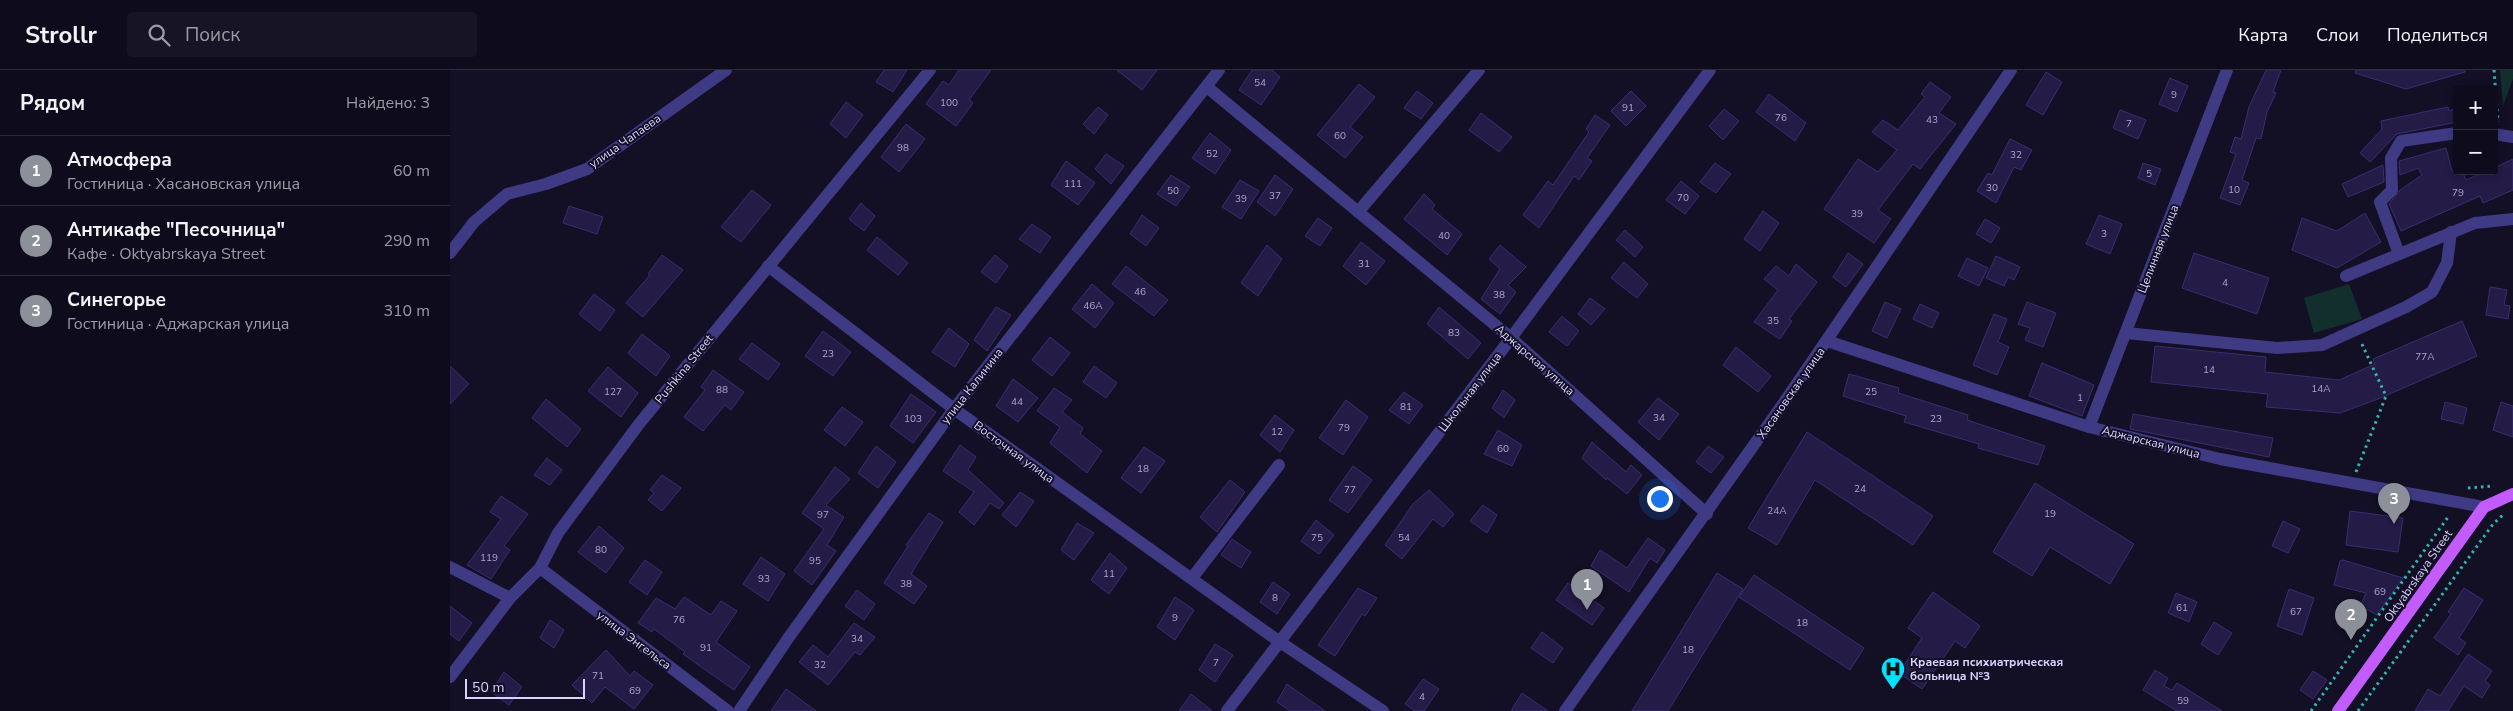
<!DOCTYPE html>
<html lang="ru">
<head>
<meta charset="utf-8">
<style>
	:root { --surface:#0e0b1c; --page:#171425; --text:#f1f3f6; --muted:#9b9ba3; --line:#2e2b3b; --accent:#8c9099 }
	body { margin:0; font-family:"Nunito Sans",sans-serif; background:var(--page); color:var(--text) }
	.controls { position:absolute; right:15px; top:15px; display:grid; overflow:hidden; border-radius:5px; box-shadow:0 2px 8px #0003 }
	.controls button { width:45px; height:45px; display:grid; place-items:center; padding:0; border:0; border-bottom:1px solid var(--line); background:var(--surface); color:var(--text); font:25px sans-serif }
	.scale { position:absolute; left:15px; bottom:12px; width:120px; box-sizing:border-box; padding-left:5px; border:2px solid #d9d4ff; border-top:0; font-size:14px; line-height:18px; white-space:nowrap; color:#d9d4ff; -webkit-text-stroke:4px #130f25; paint-order:stroke }
	.you { position:absolute; left:1209px; top:428px; width:18px; height:18px; margin:-12px; border:4px solid #fff; border-radius:50%; background:#1a73e8; box-shadow:0 0 0 8px #1a73e833 }
	.badge { display:grid; place-items:center; width:32px; height:32px; border-radius:50%; background:var(--accent); color:#fff; font-size:16px; font-weight:700 }
	.pin { position:absolute; translate:-50% -41px; filter:drop-shadow(0 1px 2px #0008) }
	.pin::after { content:''; position:absolute; top:26px; width:18px; height:15px; background:inherit; clip-path:polygon(0 0,100% 0,50% 100%) }
	.list { margin:0; padding:0; list-style:none }
	h2 { display:flex; justify-content:space-between; align-items:center; height:65px; margin:0; padding:0 20px; font-size:21px }
	h2 small { font-size:16px; font-weight:400; color:var(--muted) }
	.list li { display:grid; grid-template-columns:32px 1fr auto; gap:15px; align-items:center; box-sizing:border-box; height:70px; padding:0 20px; border-top:1px solid var(--line) }
	.list b { display:block; font-size:19px; white-space:nowrap }
	.list p { margin:0; font-size:16px; white-space:nowrap; color:var(--muted) }
	.list em { font-size:16px; font-style:normal; color:var(--muted) }
	.icon { flex:none; width:28px; height:28px; fill:none; stroke:currentColor; stroke-width:2; stroke-linecap:round; stroke-linejoin:round }
	.map { position:relative; flex:none; width:2063px; height:641px; overflow:hidden }
	header { display:flex; align-items:center; gap:30px; box-sizing:border-box; height:70px; padding:0 25px; background:var(--surface); border-bottom:1px solid var(--line) }
	header strong { font-size:24px }
	nav { display:flex; gap:28px; margin-inline-start:auto; font-size:18px }
	.search { width:350px; height:45px; background:var(--page); display:flex; align-items:center; gap:12px; box-sizing:border-box; padding:0 18px; border-radius:5px; color:var(--muted); font-size:19px }
	main { display:flex }
	aside { flex:1; background:var(--surface) }
	.map>svg:first-child { display:block }
</style>
</head>
<body>
<header>
<strong>Strollr</strong>
<div class="search"><svg class="icon" aria-label="search" viewBox="0 0 24 24"><circle cx="10" cy="10" r="6"/><path d="M15 15l6 6"/></svg>Поиск</div>
<nav><a>Карта</a><a>Слои</a><a>Поделиться</a></nav>
</header>
<main>
<aside>
<h2>Рядом<small>Найдено: 3</small></h2>
<ul class="list">
<li><span class="badge">1</span><div><b>Атмосфера</b><p>Гостиница · Хасановская улица</p></div><em>60 m</em></li>
<li><span class="badge">2</span><div><b>Антикафе &quot;Песочница&quot;</b><p>Кафе · Oktyabrskaya Street</p></div><em>290 m</em></li>
<li><span class="badge">3</span><div><b>Синегорье</b><p>Гостиница · Аджарская улица</p></div><em>310 m</em></li>
</ul>
</aside>
<div class="map">
<svg width="2063" height="641" viewBox="0 0 2063 641">
	<rect width="100%" height="100%" fill="#130f25"/>
	<g fill="#122f2e">
		<path d="M2050,0H2063V9L2053,36Z"/>
		<path d="M1899,214L1912,249L1864,263L1854,228Z"/>
	</g>
	<g fill="#241b46" stroke="#3b2d72">
		<path d="M434,0H457L443,22L426,12Z"/>
		<path d="M509,0H541L519,30L523,33L506,56L476,34L493,11L499,15Z"/>
		<path d="M667,0H707L692,20Z"/>
		<path d="M802,0H822L830,7L811,35L789,20Z"/>
		<path d="M1816,0H1831L1823,22L1826,23L1817,42L1811,69L1806,68L1792,110L1799,113L1790,135L1770,128L1786,84L1780,82L1785,67L1791,69L1799,37Z"/>
		<path d="M1906,0H2015V2L1956,19L1905,3Z"/>
		<path d="M1596,2L1612,12L1593,45L1576,35Z"/>
		<path d="M1720,8L1738,16L1727,42L1709,34Z"/>
		<path d="M1480,12L1501,27L1489,43L1506,54L1470,99L1463,94L1428,140L1441,149L1424,173L1374,139L1408,89L1428,102L1447,80L1422,62L1433,50L1448,60L1475,27L1471,24Z"/>
		<path d="M909,14L925,27L900,57L913,67L895,88L867,65Z"/>
		<path d="M967,21L983,33L971,49L954,38Z"/>
		<path d="M1181,21L1196,36L1176,56L1161,41Z"/>
		<path d="M1319,24L1356,53L1345,71L1306,42Z"/>
		<path d="M396,32L413,45L396,68L380,54Z"/>
		<path d="M648,37L658,45L644,64L633,54Z"/>
		<path d="M1998,37L1999,41L2007,38V52L1947,64L1920,92L1910,83L1932,59L1931,51Z"/>
		<path d="M1274,39L1289,51L1273,70L1259,56Z"/>
		<path d="M1670,40L1696,50L1688,69L1663,58Z"/>
		<path d="M1031,43L1062,67L1049,82L1019,60Z"/>
		<path d="M1145,45L1160,55L1137,88L1142,91L1129,110L1124,106L1089,158L1073,145L1098,111L1103,115L1139,62L1136,59Z"/>
		<path d="M456,54L475,69L449,102L431,87Z"/>
		<path d="M760,63L781,80L765,104L742,88Z"/>
		<path d="M1560,69L1582,80L1571,100L1564,97L1546,133L1527,121L1538,103L1542,105Z"/>
		<path d="M1996,78L2002,101H2012L2016,110L2036,101H2044V98L2063,89V120L2033,133L2030,126L1951,161L1939,134L1950,120L1972,105L1968,98L1950,105L1949,91Z"/>
		<path d="M656,84L674,96L661,114L645,99Z"/>
		<path d="M616,91L645,113L628,135L601,115Z"/>
		<path d="M1265,93L1281,104L1266,123L1250,112Z"/>
		<path d="M1693,93L1711,99L1705,115L1688,108Z"/>
		<path d="M1933,95L1934,112L1898,127L1892,114Z"/>
		<path d="M721,105L740,117L726,136L707,124Z"/>
		<path d="M825,105L843,119L825,146L807,132Z"/>
		<path d="M790,110L809,121L791,149L772,137Z"/>
		<path d="M1231,111L1249,126L1235,144L1216,130Z"/>
		<path d="M302,120L321,135L291,172L271,157Z"/>
		<path d="M974,124L985,135L982,139L1012,164L997,185L954,149Z"/>
		<path d="M411,133L425,146L414,161L399,149Z"/>
		<path d="M119,136L153,147L147,164L113,153Z"/>
		<path d="M1313,141L1329,153L1310,181L1294,169Z"/>
		<path d="M1915,143L1931,172L1887,198L1842,180L1852,148L1887,161Z"/>
		<path d="M692,145L709,158L696,176L680,164Z"/>
		<path d="M1649,145L1672,154L1660,184L1636,174Z"/>
		<path d="M868,148L882,158L870,176L855,166Z"/>
		<path d="M1535,149L1550,158L1541,173L1526,164Z"/>
		<path d="M582,154L601,167L590,183L569,169Z"/>
		<path d="M1175,160L1193,177L1185,187L1166,170Z"/>
		<path d="M427,167L458,193L448,205L417,180Z"/>
		<path d="M911,172L935,191L916,215L893,196Z"/>
		<path d="M817,175L832,189L808,226L791,213Z"/>
		<path d="M1050,175L1076,197L1058,215L1066,222L1050,244L1031,229L1050,199L1039,189Z"/>
		<path d="M1398,183L1413,194L1396,217L1383,207Z"/>
		<path d="M1744,183L1819,208L1807,244L1732,218Z"/>
		<path d="M212,185L233,200L193,247L176,233L200,205L198,204Z"/>
		<path d="M545,185L558,196L546,213L531,202Z"/>
		<path d="M1546,186L1570,197L1564,210L1558,207L1554,216L1536,208Z"/>
		<path d="M1517,188L1538,198L1529,216L1508,206Z"/>
		<path d="M1174,192L1198,214L1187,228L1161,208Z"/>
		<path d="M1346,194L1367,212L1339,249L1342,251L1330,269L1304,252L1328,220L1314,209L1326,196L1339,206Z"/>
		<path d="M676,196L718,230L704,246L662,214Z"/>
		<path d="M642,214L664,233L645,258L622,239Z"/>
		<path d="M2040,217L2057,220L2054,235L2060,236L2058,249L2036,245Z"/>
		<path d="M144,224L165,240L150,261L129,244Z"/>
		<path d="M1140,228L1155,239L1141,255L1128,244Z"/>
		<path d="M1435,232L1451,239L1437,268L1422,261Z"/>
		<path d="M1577,232L1606,243L1593,277L1575,270L1580,258L1568,254Z"/>
		<path d="M1470,234L1489,243L1482,258L1463,249Z"/>
		<path d="M546,237L561,245L537,281L524,270Z"/>
		<path d="M989,237L1031,273L1018,289L977,254Z"/>
		<path d="M1544,244L1557,249L1548,272L1559,277L1547,305L1523,295Z"/>
		<path d="M1112,246L1129,261L1117,276L1099,262Z"/>
		<path d="M2012,251L2027,286L1928,329L1890,343L1816,337L1818,324L1701,312L1705,276L1816,287L1815,302L1889,310L1925,294L1923,289Z"/>
		<path d="M499,258L519,274L505,297L482,282Z"/>
		<path d="M373,261L401,282L383,306L355,286Z"/>
		<path d="M192,264L220,286L206,306L178,283Z"/>
		<path d="M600,267L620,283L602,306L582,290Z"/>
		<path d="M302,273L330,294L318,310L289,289Z"/>
		<path d="M1286,277L1321,306L1308,322L1273,295Z"/>
		<path d="M1592,293L1644,315L1632,346L1579,326Z"/>
		<path d="M0,296L19,314L0,334Z"/>
		<path d="M644,296L667,313L656,328L633,312Z"/>
		<path d="M158,297L188,323L171,347L138,321Z"/>
		<path d="M263,300L294,322L281,340L275,335L253,361L234,347L255,320L251,317Z"/>
		<path d="M1399,304L1449,318L1448,323L1518,345L1517,350L1595,376L1588,395L1528,378L1529,374L1454,352L1456,346L1393,326Z"/>
		<path d="M563,309L588,328L568,352L546,336Z"/>
		<path d="M604,318L622,330L612,342L633,358L630,364L652,381L637,403L600,373L610,357L587,341Z"/>
		<path d="M1053,320L1065,330L1054,348L1042,338Z"/>
		<path d="M954,322L973,335L959,354L939,340Z"/>
		<path d="M461,324L486,342L463,373L440,356Z"/>
		<path d="M1208,328L1229,344L1209,370L1188,352Z"/>
		<path d="M96,329L131,359L117,377L82,348Z"/>
		<path d="M896,330L918,347L893,385L869,368Z"/>
		<path d="M1995,332L2017,338L2013,354L1991,349Z"/>
		<path d="M2051,332L2063,336V367L2043,360Z"/>
		<path d="M392,337L413,352L395,376L374,360Z"/>
		<path d="M1683,344L1823,368L1819,387L1680,359Z"/>
		<path d="M825,345L844,360L830,382L810,365Z"/>
		<path d="M1048,360L1072,375L1062,396L1034,384Z"/>
		<path d="M1357,362L1483,446L1463,475L1365,410L1327,475L1298,458Z"/>
		<path d="M1142,372L1176,402L1181,395L1192,405L1177,424L1157,408L1156,410L1132,388Z"/>
		<path d="M510,375L526,387L518,400L554,433L549,439L540,433L524,455L509,442L524,422L493,401Z"/>
		<path d="M426,376L446,392L428,418L408,403Z"/>
		<path d="M1258,376L1274,387L1261,403L1246,392Z"/>
		<path d="M694,377L715,391L691,423L671,408Z"/>
		<path d="M97,388L112,400L100,415L84,405Z"/>
		<path d="M903,396L922,410L898,443L879,430Z"/>
		<path d="M385,397L400,409L376,435L394,447L377,475L386,481L362,515L344,501L374,459L352,443Z"/>
		<path d="M212,405L231,418L212,441L198,430L204,423L200,420Z"/>
		<path d="M780,410L795,422L767,462L750,447Z"/>
		<path d="M1585,413L1684,474L1660,514L1600,477L1582,506L1543,482Z"/>
		<path d="M979,420L1004,444L993,457L983,449L952,489L935,475L963,434Z"/>
		<path d="M570,422L584,431L566,457L552,445Z"/>
		<path d="M51,426L78,444L54,476L60,480L41,509L17,495L51,449L40,442Z"/>
		<path d="M1033,435L1047,445L1037,463L1020,451Z"/>
		<path d="M1900,441L1953,448L1948,482L1896,475Z"/>
		<path d="M479,443L493,452L461,504L477,516L464,534L434,513L458,476L456,475Z"/>
		<path d="M866,450L884,465L869,484L851,471Z"/>
		<path d="M1833,451L1850,459L1838,483L1822,476Z"/>
		<path d="M627,453L644,463L624,490L611,480Z"/>
		<path d="M149,456L174,478L156,503L128,482Z"/>
		<path d="M1198,468L1215,480L1207,493L1200,488L1179,522L1141,496L1150,480L1177,498Z"/>
		<path d="M782,469L801,482L791,498L771,485Z"/>
		<path d="M660,483L677,498L659,524L641,510Z"/>
		<path d="M311,487L335,504L318,531L293,514Z"/>
		<path d="M195,490L212,502L197,525L179,512Z"/>
		<path d="M1893,490L1953,508L1927,545L1910,536L1916,523L1884,515L1890,491Z"/>
		<path d="M1267,503L1293,519L1218,641H1182Z"/>
		<path d="M1304,505L1414,578L1400,600L1289,527Z"/>
		<path d="M823,512L840,524L827,544L810,532Z"/>
		<path d="M1118,513L1154,538L1142,555L1106,530Z"/>
		<path d="M908,518L927,528L915,546L912,544L885,586L868,575Z"/>
		<path d="M2014,518L2033,530L2009,568L2016,573L2008,585L1984,568L2001,544L1998,542Z"/>
		<path d="M1839,519L1864,528L1852,565L1827,556Z"/>
		<path d="M407,520L425,534L414,550L395,536Z"/>
		<path d="M1483,522L1530,556L1515,578L1505,571L1472,619L1449,603L1472,568L1458,558Z"/>
		<path d="M1726,523L1747,532L1739,552L1718,543Z"/>
		<path d="M234,527L261,545L271,531L287,541L266,572L300,597L284,620L233,584L235,582L204,559L202,562L188,553L206,528L225,539Z"/>
		<path d="M725,527L744,540L725,570L707,557Z"/>
		<path d="M0,536L22,553L9,571L0,564Z"/>
		<path d="M100,550L114,560L104,578L90,568Z"/>
		<path d="M1764,552L1782,563L1768,585L1751,574Z"/>
		<path d="M404,553L425,567L410,585L405,582L378,615L349,592L363,575L378,587Z"/>
		<path d="M1092,562L1113,578L1103,593L1081,578Z"/>
		<path d="M765,574L783,585L765,612L749,600Z"/>
		<path d="M156,580L180,606L184,601L203,615L184,639L155,617L142,633L122,615Z"/>
		<path d="M2018,584L2042,601L2035,611L2040,615L2032,628L2014,616L1998,641H1965L1978,619L1990,626Z"/>
		<path d="M1705,600L1718,608L1714,616L1722,620L1727,613L1772,641H1727L1693,620Z"/>
		<path d="M1863,601L1877,610L1863,629L1850,620Z"/>
		<path d="M54,602L72,617L59,635L41,622Z"/>
		<path d="M973,609L989,619L974,641H965L955,634Z"/>
		<path d="M837,614L875,641H840L827,632Z"/>
		<path d="M336,619L366,641H321Z"/>
		<path d="M1072,623L1098,641H1061Z"/>
		<path d="M741,624L762,641H729Z"/>
	</g>
	<g fill="none" stroke-linecap="round" stroke-linejoin="round">
		<g stroke="#30b6af" stroke-width="3" stroke-dasharray="2.5 4" stroke-linecap="butt">
			<path d="M2044,0L2048,52"/>
			<path d="M1906,402L1936,326L1911,272"/>
			<path d="M2018,418L2044,416"/>
			<path d="M1861,641L1998,447"/>
			<path d="M1908,641L2043,454L2054,444"/>
		</g>
		<g stroke="#3e3a84" stroke-width="12">
			<path d="M757,17L1061,268L1257,444"/>
			<path d="M2044,64L2063,67"/>
			<path d="M908,142L1029,0"/>
			<path d="M0,183L24,152L57,124L96,114L137,99L276,0"/>
			<path d="M1949,184L1930,132L1942,120L1941,88L1951,71L2007,63"/>
			<path d="M318,196L504,339L830,572L933,641"/>
			<path d="M1896,206L2025,153L2063,149"/>
			<path d="M1676,263L1827,278L1872,275L1956,237L1982,222L1997,193L2001,162"/>
			<path d="M1377,271L1639,357L1770,389L2034,437"/>
			<path d="M1639,357L1777,0"/>
			<path d="M0,497L60,528"/>
			<path d="M90,498L278,641"/>
			<path d="M742,508L829,395"/>
			<path d="M0,607L60,528L90,498L108,463L189,354L480,0"/>
			<path d="M289,641L339,567L504,339L769,0"/>
			<path d="M777,641L1061,268L1260,0"/>
			<path d="M1115,641L1333,334L1561,0"/>
		</g>
		<path stroke="#c25cfd" stroke-width="12" d="M1888,641L2034,437L2063,424"/>
	</g>
	<defs>
		<symbol id="hospital-pin" viewBox="-11 -11 22 30"><path d="M0 17L-7.5 6A9.5 9.5 0 1 1 7.5 6Z" fill="#02e2fc" stroke="#130f25"/><path d="M-5-5h3v3.5h4V-5h3V5h-3V1.5h-4V5h-3Z" fill="#111"/></symbol>
	</defs>
	<g fill-rule="evenodd">
		<use href="#hospital-pin" x="1429" y="585" width="28" height="38"/>
	</g>
	<g text-anchor="middle" dominant-baseline="central" stroke-width="4" stroke-linejoin="round" paint-order="stroke">
		<g font-size="10" fill="#aca6d1">
			<text x="810" y="13">54</text>
			<text x="1724" y="25">9</text>
			<text x="499" y="33">100</text>
			<text x="1178" y="38">91</text>
			<text x="1331" y="48">76</text>
			<text x="1482" y="50">43</text>
			<text x="1679" y="54">7</text>
			<text x="890" y="66">60</text>
			<text x="453" y="78">98</text>
			<text x="762" y="84">52</text>
			<text x="1566" y="85">32</text>
			<text x="1699" y="104">5</text>
			<text x="623" y="114">111</text>
			<text x="1542" y="118">30</text>
			<text x="1784" y="120">10</text>
			<text x="723" y="121">50</text>
			<text x="2008" y="123">79</text>
			<text x="825" y="126">37</text>
			<text x="1233" y="128">70</text>
			<text x="791" y="129">39</text>
			<text x="1407" y="144">39</text>
			<text x="1654" y="164">3</text>
			<text x="994" y="166">40</text>
			<text x="914" y="194">31</text>
			<text x="1775" y="213">4</text>
			<text x="690" y="222">46</text>
			<text x="1049" y="225">38</text>
			<text x="643" y="236">46А</text>
			<text x="1323" y="251">35</text>
			<text x="1004" y="263">83</text>
			<text x="378" y="284">23</text>
			<text x="1975" y="287">77А</text>
			<text x="1759" y="300">14</text>
			<text x="1871" y="319">14А</text>
			<text x="272" y="320">88</text>
			<text x="163" y="322">127</text>
			<text x="1421" y="322">25</text>
			<text x="1630" y="328">1</text>
			<text x="567" y="332">44</text>
			<text x="956" y="337">81</text>
			<text x="1209" y="348">34</text>
			<text x="463" y="349">103</text>
			<text x="1486" y="349">23</text>
			<text x="894" y="358">79</text>
			<text x="827" y="362">12</text>
			<text x="1053" y="379">60</text>
			<text x="693" y="399">18</text>
			<text x="1410" y="419">24</text>
			<text x="900" y="420">77</text>
			<text x="1327" y="441">24А</text>
			<text x="1600" y="444">19</text>
			<text x="373" y="445">97</text>
			<text x="867" y="468">75</text>
			<text x="954" y="468">54</text>
			<text x="151" y="480">80</text>
			<text x="39" y="488">119</text>
			<text x="365" y="491">95</text>
			<text x="659" y="504">11</text>
			<text x="314" y="509">93</text>
			<text x="456" y="514">38</text>
			<text x="1930" y="522">69</text>
			<text x="825" y="528">8</text>
			<text x="1732" y="538">61</text>
			<text x="1846" y="542">67</text>
			<text x="725" y="548">9</text>
			<text x="229" y="550">76</text>
			<text x="1352" y="553">18</text>
			<text x="407" y="569">34</text>
			<text x="256" y="578">91</text>
			<text x="1238" y="580">18</text>
			<text x="766" y="593">7</text>
			<text x="370" y="595">32</text>
			<text x="148" y="606">71</text>
			<text x="185" y="621">69</text>
			<text x="972" y="627">4</text>
			<text x="1733" y="631">59</text>
		</g>
		<g font-size="12" fill="#d9d4ff" stroke="#130f25">
			<text transform="translate(175 71) rotate(-35)">улица Чапаева</text>
			<text transform="translate(1708 179) rotate(-69)">Целинная улица</text>
			<text transform="translate(1085 290) rotate(41)">Аджарская улица</text>
			<text transform="translate(234 299) rotate(-51)">Pushkina Street</text>
			<text transform="translate(522 316) rotate(-52)">улица Калинина</text>
			<text transform="translate(1020 322) rotate(-53)">Школьная улица</text>
			<text transform="translate(1341 323) rotate(-55)">Хасановская улица</text>
			<text transform="translate(1701 372) rotate(14)">Аджарская улица</text>
			<text transform="translate(564 382) rotate(36)">Восточная улица</text>
			<text transform="translate(1968 506) rotate(-55)">Oktyabrskaya Street</text>
			<text transform="translate(184 570) rotate(37)">улица Энгельса</text>
		</g>
		<g font-size="12" font-weight="bold" fill="#d9d4ff" stroke="#130f25" text-anchor="start">
			<text x="1460" y="592">Краевая психиатрическая<tspan x="1460" dy="14">больница №3</tspan></text>
		</g>
	</g>
</svg>
<div class="controls">
<button>+</button>
<button>−</button>
</div>
<div class="scale">50 m</div>
<div class="you"></div>
<div class="pin badge" style="left:1137px;top:540px">1</div>
<div class="pin badge" style="left:1901px;top:570px">2</div>
<div class="pin badge" style="left:1944px;top:454px">3</div>
</div>
</main>
</body>
</html>
